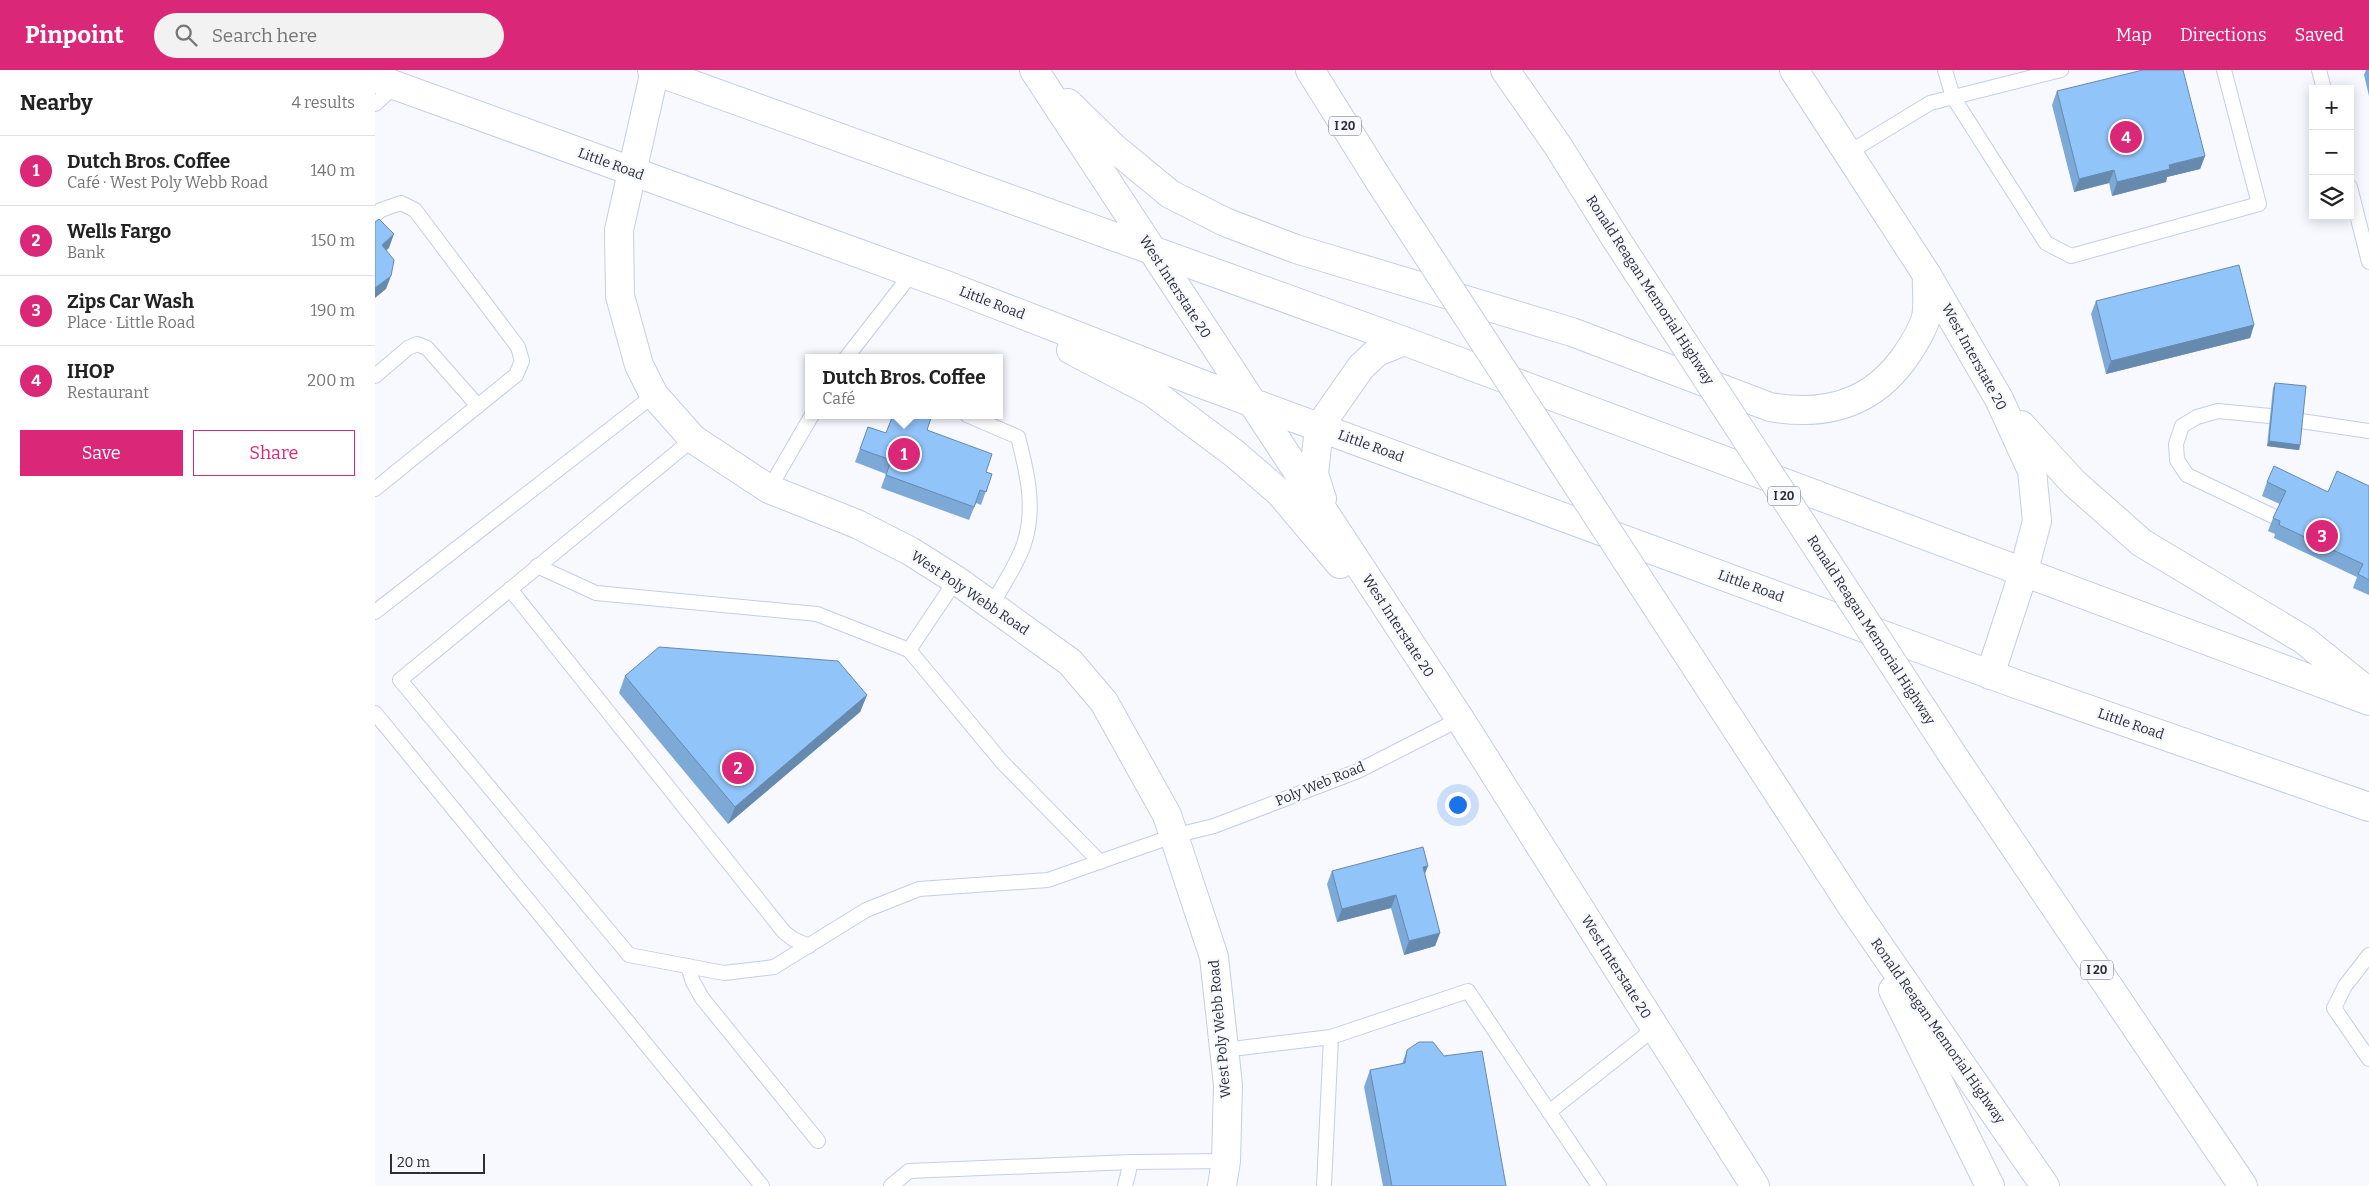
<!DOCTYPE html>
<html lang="en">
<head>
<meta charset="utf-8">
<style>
	:root { --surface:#fff; --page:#f2f2f2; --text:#222; --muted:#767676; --line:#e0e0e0; --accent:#db2777 }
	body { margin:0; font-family:Bitter,serif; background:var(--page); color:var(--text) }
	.controls { position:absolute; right:15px; top:15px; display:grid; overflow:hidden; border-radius:0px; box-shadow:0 2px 12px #0003 }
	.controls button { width:45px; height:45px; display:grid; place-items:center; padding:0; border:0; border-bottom:1px solid var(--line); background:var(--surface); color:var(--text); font:25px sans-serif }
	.scale { position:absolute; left:15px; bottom:12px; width:95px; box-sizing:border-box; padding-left:5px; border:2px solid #2b2f39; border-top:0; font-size:14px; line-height:18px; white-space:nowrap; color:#2b2f39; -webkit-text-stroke:4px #f7f9fe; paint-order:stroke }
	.you { position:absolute; left:1082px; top:734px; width:18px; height:18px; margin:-12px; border:4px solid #fff; border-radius:50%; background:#1a73e8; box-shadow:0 0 0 8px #1a73e833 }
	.badge { display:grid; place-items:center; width:32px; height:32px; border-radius:50%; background:var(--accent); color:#fff; font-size:16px; font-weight:700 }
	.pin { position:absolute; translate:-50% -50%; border:2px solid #fff; box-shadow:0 1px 5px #0006 }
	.popup { position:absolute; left:430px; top:284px; width:198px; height:65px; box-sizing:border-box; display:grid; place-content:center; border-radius:0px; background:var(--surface); filter:drop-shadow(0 1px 4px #0005); font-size:16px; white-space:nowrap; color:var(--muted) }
	.popup b { font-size:19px; color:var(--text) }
	.popup::after { content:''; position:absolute; left:50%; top:100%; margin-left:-10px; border:10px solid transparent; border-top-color:var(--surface) }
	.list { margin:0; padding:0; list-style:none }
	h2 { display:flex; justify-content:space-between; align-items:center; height:65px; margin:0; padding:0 20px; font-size:21px }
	h2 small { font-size:16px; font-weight:400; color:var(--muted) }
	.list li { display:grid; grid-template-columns:32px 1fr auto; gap:15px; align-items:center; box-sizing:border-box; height:70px; padding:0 20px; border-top:1px solid var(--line) }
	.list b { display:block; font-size:19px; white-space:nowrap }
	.list p { margin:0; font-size:16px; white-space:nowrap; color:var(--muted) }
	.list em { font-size:16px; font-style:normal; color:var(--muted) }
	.actions { display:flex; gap:10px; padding:15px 20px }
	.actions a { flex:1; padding:11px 0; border:1px solid var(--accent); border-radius:0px; text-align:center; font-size:18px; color:var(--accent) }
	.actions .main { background:var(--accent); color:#fff }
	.icon { flex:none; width:28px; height:28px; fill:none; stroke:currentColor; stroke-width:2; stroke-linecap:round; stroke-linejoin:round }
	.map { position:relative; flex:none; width:1994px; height:1116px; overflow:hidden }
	header { display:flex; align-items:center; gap:30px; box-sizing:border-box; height:70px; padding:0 25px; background:var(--accent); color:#fff }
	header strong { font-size:24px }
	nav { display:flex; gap:28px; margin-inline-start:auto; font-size:18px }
	.search { width:350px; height:45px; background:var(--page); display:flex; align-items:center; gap:12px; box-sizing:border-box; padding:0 18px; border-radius:28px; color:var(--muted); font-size:19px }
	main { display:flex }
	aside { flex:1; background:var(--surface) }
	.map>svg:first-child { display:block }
</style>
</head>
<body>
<header>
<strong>Pinpoint</strong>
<div class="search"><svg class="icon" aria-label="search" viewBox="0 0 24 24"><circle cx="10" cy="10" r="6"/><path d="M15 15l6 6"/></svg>Search here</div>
<nav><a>Map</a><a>Directions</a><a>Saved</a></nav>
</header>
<main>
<aside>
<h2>Nearby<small>4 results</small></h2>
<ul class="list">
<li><span class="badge">1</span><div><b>Dutch Bros. Coffee</b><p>Café · West Poly Webb Road</p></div><em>140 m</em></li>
<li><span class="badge">2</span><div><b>Wells Fargo</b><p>Bank</p></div><em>150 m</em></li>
<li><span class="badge">3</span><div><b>Zips Car Wash</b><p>Place · Little Road</p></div><em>190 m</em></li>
<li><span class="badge">4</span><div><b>IHOP</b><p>Restaurant</p></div><em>200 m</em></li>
</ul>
<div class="actions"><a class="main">Save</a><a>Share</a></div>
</aside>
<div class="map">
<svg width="1994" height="1116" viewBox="0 0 1994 1116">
	<rect width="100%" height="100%" fill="#f7f9fe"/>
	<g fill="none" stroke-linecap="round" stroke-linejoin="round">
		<defs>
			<g id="service">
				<path d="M1570,0L1578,27L1671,173L1696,186L1884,134L1849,0"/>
				<path d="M1944,0L1949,19"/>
				<path d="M0,34L20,16"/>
				<path d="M1473,83L1555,33L1686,0"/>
				<path d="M1975,117L1994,192"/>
				<path d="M0,145L6,140L26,133L40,140L143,277L147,291L141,305L0,419"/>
				<path d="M471,288L537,203"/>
				<path d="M0,306L33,278L42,274L52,278L103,336"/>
				<path d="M592,345L643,367C652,402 661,438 649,474C642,495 627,516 617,535"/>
				<path d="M1895,346L1843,341L1822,347L1807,356L1801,374L1802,390L1812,405L1900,447"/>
				<path d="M1926,351L1994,361"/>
				<path d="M318,369L25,610L254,885L349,903L399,897L491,840L544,819L673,810L798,766L839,756L983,701L1085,649"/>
				<path d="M394,419L437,345"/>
				<path d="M162,496L221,523L442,544L534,580"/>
				<path d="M581,510L534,580L627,692L725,792"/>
				<path d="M135,519L409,862L418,869L434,876"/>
				<path d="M0,542L279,325"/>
				<path d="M0,643L387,1116"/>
				<path d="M1994,885L1970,916L1959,938L1994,989"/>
				<path d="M313,896L318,912L327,928L443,1071"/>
				<path d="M956,967L1093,921L1224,1116"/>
				<path d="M849,980L956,967L949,1116"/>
				<path d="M1174,1042L1280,958"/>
				<path d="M516,1116L534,1101L756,1092"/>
				<path d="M750,1116L756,1092L851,1091"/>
			</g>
			<path id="tertiary" d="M280,0L244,160L245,226L264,295L279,325L318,369L394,419L482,454L535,481L581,510L695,592L729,632L792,745L839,887L853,1015L851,1091L847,1116"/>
			<g id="secondary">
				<path d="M277,0L1029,271L1994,631"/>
				<path d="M659,0L1085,649L1380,1116"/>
				<path d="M1419,0L1552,205L1624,329L1657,401L1662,451L1648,504L1615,605"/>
				<path d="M0,8L571,215L824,313L1644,615L1994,737"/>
				<path d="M693,33L738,77L795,124L850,152L921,179L1197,262L1395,337C1452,347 1499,333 1532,284C1539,273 1548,260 1551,247C1554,234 1551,218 1552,205"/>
				<path d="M696,280L777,322L860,384L905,423L965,494"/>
				<path d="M1646,355L1699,413L1767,473L1929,570L1992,621"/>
				<path d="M947,429L939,404L944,357L986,297L1002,282L1029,271"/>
			</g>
			<g id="motorway">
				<path d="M935,0L1005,112"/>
				<path d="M1130,0L1183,76L1241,169"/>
				<path d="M1323,600L1478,838L1670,1116"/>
				<path d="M1577,684L1868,1116"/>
				<path d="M1518,920L1615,1116"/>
			</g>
		</defs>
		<use href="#service" stroke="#c4cee7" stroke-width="16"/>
		<use href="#tertiary" stroke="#c4cee7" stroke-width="30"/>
		<use href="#secondary" stroke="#c4cee7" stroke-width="30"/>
		<use href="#motorway" stroke="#c4cee7" stroke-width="30"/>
		<use href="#service" stroke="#fff" stroke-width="14"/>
		<use href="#tertiary" stroke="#fff" stroke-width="28"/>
		<use href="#secondary" stroke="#fff" stroke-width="28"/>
		<use href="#motorway" stroke="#fff" stroke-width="28"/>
		<defs>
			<g id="motorway-bridge">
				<path d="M1005,112L1323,600"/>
				<path d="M1241,169L1577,684"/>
			</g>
		</defs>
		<use href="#motorway-bridge" stroke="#c4cee7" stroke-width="30" stroke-linecap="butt"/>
		<use href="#motorway-bridge" stroke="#fff" stroke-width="28"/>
	</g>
	<g fill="#7da9d6">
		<path d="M1991,0H1994V26L1989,5Z"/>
		<path d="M1682,21L1830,86L1825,99L1792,107L1791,112L1737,126L1734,113L1699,122L1677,35Z"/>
		<path d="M1721,231L1879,255L1875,268L1731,304L1716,244Z"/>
		<path d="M1900,313L1925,375L1924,380L1892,376L1898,318Z"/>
		<path d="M493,357L511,363L552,360L611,402L617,404L606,435L601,433L594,450L506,418L511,404L480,392Z"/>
		<path d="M1892,412L1953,422L1994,416V525L1978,518L1982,507L1899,468L1900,464L1893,461L1898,448L1905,434L1887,426Z"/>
		<path d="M250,606L492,625L485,642L353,754L244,623Z"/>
		<path d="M957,801L1050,805L1065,863L1060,876L1029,885L1016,838L962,852L952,814Z"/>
		<path d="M1032,980L1131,1116H1008L989,1017L995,1000L1027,994Z"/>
	</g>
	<g fill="#6689ae">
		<path d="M1830,86L1825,99L1792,107L1791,112L1737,126L1742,112L1794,95Z"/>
		<path d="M1739,100L1734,113L1699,122L1704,109Z"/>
		<path d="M19,164L14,178L2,189L7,175Z"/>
		<path d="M16,206L11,219L0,228V218Z"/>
		<path d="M1879,255L1875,268L1731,304L1736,291Z"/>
		<path d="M1894,371L1925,375L1924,380L1892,376Z"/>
		<path d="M492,625L485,642L353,754L360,737Z"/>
		<path d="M1053,796L1048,809V797Z"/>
		<path d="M1021,825L1016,838L962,852L967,839Z"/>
		<path d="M1065,863L1060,876L1029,885L1034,871Z"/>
	</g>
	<g fill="#91c4f9" stroke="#6689ae">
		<path d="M1768,0H1808L1830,86L1794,95L1795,99L1742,112L1739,100L1704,109L1682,21Z"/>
		<path d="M4,149L19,164L7,175L19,190L16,206L0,218V152Z"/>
		<path d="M1864,195L1879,255L1736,291L1721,231Z"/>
		<path d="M1900,313L1931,316L1925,375L1894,371Z"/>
		<path d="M518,345H557L552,360L617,384L611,402L617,404L611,422L605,420L599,437L511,405L516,390L485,379L493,357L511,363Z"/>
		<path d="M1899,396L1953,422L1962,401L1994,416V510L1983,504L1988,494L1904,455L1905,451L1898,448L1911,421L1892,412Z"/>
		<path d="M284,577L463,591L492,625L360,737L250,606Z"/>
		<path d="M1048,777L1053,796L1048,797L1065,863L1034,871L1021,825L967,839L957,801Z"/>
		<path d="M1044,972H1058L1069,986L1107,981L1131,1116H1017L995,1000L1030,993L1032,980Z"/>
	</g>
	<g text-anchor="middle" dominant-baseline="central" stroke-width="5" stroke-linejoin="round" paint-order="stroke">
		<g fill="#f7f9fe" stroke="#686c74" stroke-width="1">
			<rect x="954" y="46.5" width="32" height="19" rx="4"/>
			<rect x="1393" y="416.5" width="32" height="19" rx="4"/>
			<rect x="1706" y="890.5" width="32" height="19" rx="4"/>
		</g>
		<g font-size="12" font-weight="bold" fill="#2b2f39">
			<text x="970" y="56">I 20</text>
			<text x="1409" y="426">I 20</text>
			<text x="1722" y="900">I 20</text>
		</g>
		<g font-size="14" fill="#2b2f39" stroke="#f7f9fe">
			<text transform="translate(236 94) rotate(20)">Little Road</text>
			<text transform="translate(800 217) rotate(57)">West Interstate 20</text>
			<text transform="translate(1275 220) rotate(57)">Ronald Reagan Memorial Highway</text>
			<text transform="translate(617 233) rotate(21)">Little Road</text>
			<text transform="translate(1599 287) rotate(61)">West Interstate 20</text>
			<text transform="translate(996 376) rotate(20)">Little Road</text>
			<text transform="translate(1376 516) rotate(20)">Little Road</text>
			<text transform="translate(595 523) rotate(34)">West Poly Webb Road</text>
			<text transform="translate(1023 556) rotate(57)">West Interstate 20</text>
			<text transform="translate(1496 560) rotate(57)">Ronald Reagan Memorial Highway</text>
			<text transform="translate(1756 654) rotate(19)">Little Road</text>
			<text transform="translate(945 714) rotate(-22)">Poly Web Road</text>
			<text transform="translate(1241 897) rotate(58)">West Interstate 20</text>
			<text transform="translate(845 959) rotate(-95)">West Poly Webb Road</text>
			<text transform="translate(1563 961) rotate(55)">Ronald Reagan Memorial Highway</text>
		</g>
	</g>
</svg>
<div class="controls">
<button>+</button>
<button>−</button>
<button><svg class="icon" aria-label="layers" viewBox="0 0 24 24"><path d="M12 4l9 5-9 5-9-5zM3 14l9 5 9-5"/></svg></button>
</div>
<div class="scale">20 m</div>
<div class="you"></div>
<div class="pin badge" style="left:529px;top:384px">1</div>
<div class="popup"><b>Dutch Bros. Coffee</b>Café</div>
<div class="pin badge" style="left:363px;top:698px">2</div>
<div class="pin badge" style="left:1947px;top:466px">3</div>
<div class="pin badge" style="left:1751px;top:67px">4</div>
</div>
</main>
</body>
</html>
